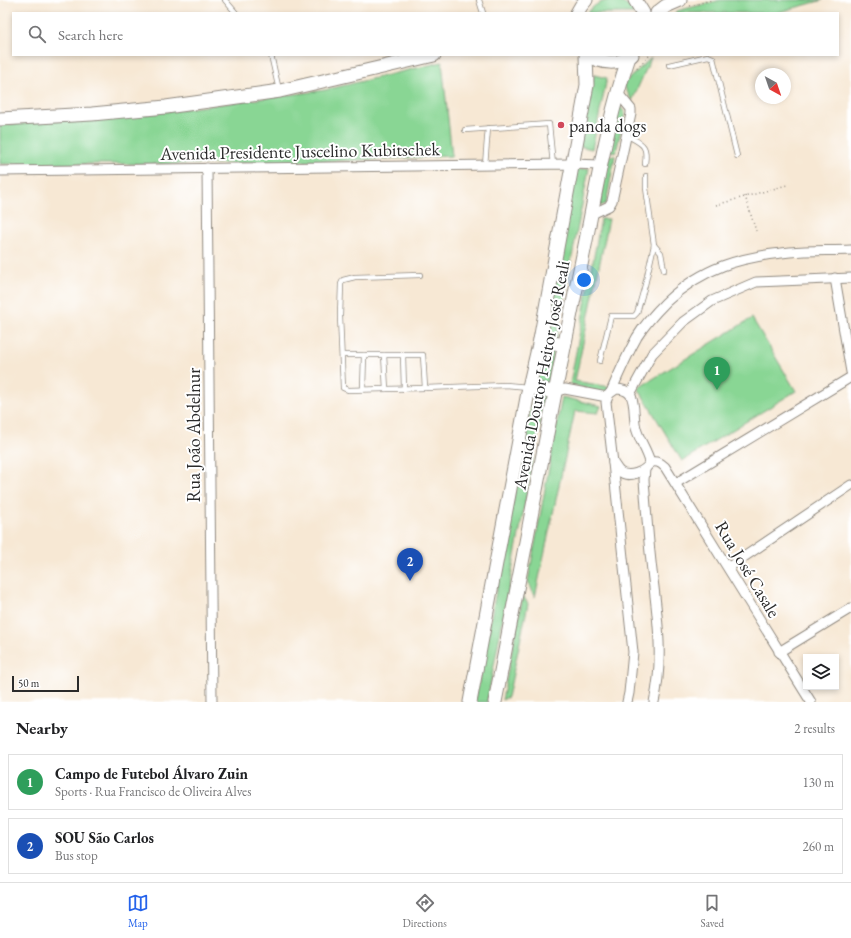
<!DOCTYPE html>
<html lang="en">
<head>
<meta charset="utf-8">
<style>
	:root { --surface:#fff; --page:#f2f2f2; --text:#202124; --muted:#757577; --line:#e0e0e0; --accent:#2563eb }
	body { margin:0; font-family:"EB Garamond",serif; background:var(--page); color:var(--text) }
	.controls { position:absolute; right:12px; bottom:12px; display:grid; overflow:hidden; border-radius:0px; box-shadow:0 2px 6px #0003 }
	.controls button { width:36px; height:36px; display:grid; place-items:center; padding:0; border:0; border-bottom:1px solid var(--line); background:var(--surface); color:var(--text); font:20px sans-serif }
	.compass { position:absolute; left:755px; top:68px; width:36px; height:36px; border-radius:50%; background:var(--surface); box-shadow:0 2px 6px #0003; rotate:140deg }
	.scale { position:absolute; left:12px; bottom:10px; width:67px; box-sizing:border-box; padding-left:4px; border:2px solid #2b2b2b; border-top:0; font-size:11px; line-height:14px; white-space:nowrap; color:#2b2b2b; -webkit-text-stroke:3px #fff; paint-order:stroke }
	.you { position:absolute; left:584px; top:280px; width:14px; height:14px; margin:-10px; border:3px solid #fff; border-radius:50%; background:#1a73e8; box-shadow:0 0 0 6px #1a73e833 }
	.badge { display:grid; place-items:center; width:26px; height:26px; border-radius:50%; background:var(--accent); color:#fff; font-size:13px; font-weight:700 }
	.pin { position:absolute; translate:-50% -33px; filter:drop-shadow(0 1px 2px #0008) }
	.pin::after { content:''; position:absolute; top:21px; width:14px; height:12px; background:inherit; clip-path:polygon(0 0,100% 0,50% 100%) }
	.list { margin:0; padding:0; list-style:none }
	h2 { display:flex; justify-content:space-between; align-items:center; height:52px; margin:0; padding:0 16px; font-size:17px }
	h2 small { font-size:13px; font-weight:400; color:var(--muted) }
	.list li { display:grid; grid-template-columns:26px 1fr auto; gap:12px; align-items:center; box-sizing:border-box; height:56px; margin:0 8px 8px; padding:0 8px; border:1px solid var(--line); border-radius:0px }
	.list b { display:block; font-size:15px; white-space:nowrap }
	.list p { margin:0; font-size:13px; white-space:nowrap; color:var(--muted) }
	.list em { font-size:13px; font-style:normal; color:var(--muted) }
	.icon { flex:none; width:22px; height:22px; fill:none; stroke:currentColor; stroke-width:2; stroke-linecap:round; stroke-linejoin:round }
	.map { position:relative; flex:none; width:851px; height:702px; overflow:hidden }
	.search { position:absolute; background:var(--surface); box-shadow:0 2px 6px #0003; left:12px; right:12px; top:12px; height:44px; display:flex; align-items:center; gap:10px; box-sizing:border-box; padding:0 14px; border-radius:0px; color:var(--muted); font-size:15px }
	.sheet { height:180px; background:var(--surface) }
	nav { display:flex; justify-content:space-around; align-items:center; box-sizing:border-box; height:56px; border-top:1px solid var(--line); background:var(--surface); font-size:11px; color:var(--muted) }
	nav a { display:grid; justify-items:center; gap:2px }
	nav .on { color:var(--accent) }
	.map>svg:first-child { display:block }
</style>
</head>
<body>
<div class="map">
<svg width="851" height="702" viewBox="0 0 851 702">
	<rect width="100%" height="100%" fill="#fff"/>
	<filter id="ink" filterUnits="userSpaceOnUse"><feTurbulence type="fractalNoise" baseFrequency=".025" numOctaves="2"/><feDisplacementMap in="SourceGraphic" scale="8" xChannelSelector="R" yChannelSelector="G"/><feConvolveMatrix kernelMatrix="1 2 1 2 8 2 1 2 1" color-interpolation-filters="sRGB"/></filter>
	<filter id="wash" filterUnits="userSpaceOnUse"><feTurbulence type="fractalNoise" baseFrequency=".012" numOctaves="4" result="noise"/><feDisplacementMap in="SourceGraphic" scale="16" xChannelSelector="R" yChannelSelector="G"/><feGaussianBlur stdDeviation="0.9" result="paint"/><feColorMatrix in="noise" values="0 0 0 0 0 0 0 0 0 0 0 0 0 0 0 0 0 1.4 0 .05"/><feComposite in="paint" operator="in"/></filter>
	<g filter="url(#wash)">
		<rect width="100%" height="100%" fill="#f7e8d4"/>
		<g fill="#89d694" stroke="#5a8060">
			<path d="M611,0C622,1 628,5 635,13H587C594,5 601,1 611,0Z"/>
			<path d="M721,0H823L776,13H675L676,11Z"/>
			<path d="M651,58L632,101L623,84Z"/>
			<path d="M442,62L452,156L334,161L204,164H0V125L139,115L325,90Z"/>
			<path d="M594,75L607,78L592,149L579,146Z"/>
			<path d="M619,105L625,113L616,152L610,151Z"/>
			<path d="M609,155L615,156L606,204L600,206Z"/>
			<path d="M589,168L487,702H475L576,170Z"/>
			<path d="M601,219H609L575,381L610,387L605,394L570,384Z"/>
			<path d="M752,318L796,391L682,461L638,388Z"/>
			<path d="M562,397L601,406L598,413L575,411L535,597L528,581Z"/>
			<path d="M523,596L528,604L508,697L502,700Z"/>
		</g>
	</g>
	<g filter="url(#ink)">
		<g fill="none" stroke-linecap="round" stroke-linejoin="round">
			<defs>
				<g id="lane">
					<path d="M225,0L236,13"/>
					<path d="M479,0L483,13"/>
					<path d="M271,55L279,90"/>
					<path d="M669,65L708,56L713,58L737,156"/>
					<path d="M465,130L549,124L553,165"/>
					<path d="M626,135C642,144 648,144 645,164"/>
					<path d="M485,165L488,128"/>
					<path d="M654,245L661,253L664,270"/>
					<path d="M420,275L355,277L343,280L341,284L340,316L343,388L348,390L425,388L506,385L528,387"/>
					<path d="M342,355H423L425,388"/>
					<path d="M384,355L386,389"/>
					<path d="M403,355L404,389"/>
					<path d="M600,361L611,316H634L637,313L645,285L654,245L646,188V176"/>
					<path d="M363,389L364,355"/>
				</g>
				<g id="street">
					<path d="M207,168L212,702"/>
					<path d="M0,171L573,164L600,165"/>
					<path d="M592,214L609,206L612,201L631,114V109L617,92"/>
					<path d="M835,278L851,372"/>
					<path d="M616,389C621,389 626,390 630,394C636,403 633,418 636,428C639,440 647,450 650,462C646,472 628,479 619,471C617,469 615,465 613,463L606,402L609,394Z"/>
					<path d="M554,392L565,389L607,397"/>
					<path d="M611,392C619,373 627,355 637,337C645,324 655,313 666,302C703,267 740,257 790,252C810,250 831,251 851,250"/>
					<path d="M630,394L652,354L683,322L712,301L756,282L851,278"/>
					<path d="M650,462C657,461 660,462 665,467L811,702"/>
					<path d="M613,463L633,652L629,693L627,702"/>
					<path d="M645,469L644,480C646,508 648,535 651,562C656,608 665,656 654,702"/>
					<path d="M676,483L851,377"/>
					<path d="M729,567L851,485"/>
					<path d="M779,652L851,608"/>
				</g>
				<g id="secondary">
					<path d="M635,0L643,13"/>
					<path d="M577,13L581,6L586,0"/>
					<path d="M657,13L666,6L680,0"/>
					<path d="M588,55C601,63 618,66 632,55"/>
					<path d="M0,119L92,114L166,107L280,91L434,55"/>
					<path d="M540,340L564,345"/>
					<path d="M529,387L554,392"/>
					<path d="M470,702L529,387L540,340L587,85L586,55"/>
					<path d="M495,702C524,555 551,407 582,260C596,193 606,123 629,57"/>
				</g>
			</defs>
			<use href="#lane" stroke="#918a80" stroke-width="6"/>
			<use href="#street" stroke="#918a80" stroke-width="11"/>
			<use href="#secondary" stroke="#918a80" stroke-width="15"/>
			<g stroke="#918a80" stroke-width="1.5" stroke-dasharray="1 3" stroke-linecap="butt">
				<path d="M690,6L712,0"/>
				<path d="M637,68L650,55"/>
				<path d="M745,196L756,231"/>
				<path d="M716,205L787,185"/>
			</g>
			<use href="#lane" stroke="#fff" stroke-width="4.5"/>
			<use href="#street" stroke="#fff" stroke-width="9"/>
			<use href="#secondary" stroke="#fff" stroke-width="13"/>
		</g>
	</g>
	<circle fill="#d1495b" stroke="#fff" stroke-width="1.5" cx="561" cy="125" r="4"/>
	<g text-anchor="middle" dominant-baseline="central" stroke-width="4" stroke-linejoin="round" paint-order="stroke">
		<g font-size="18" fill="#2b2b2b" stroke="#fff" text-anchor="start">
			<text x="569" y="125">panda dogs</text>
		</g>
		<g font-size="18" fill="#2b2b2b" stroke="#fff">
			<text transform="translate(300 151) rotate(-1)">Avenida Presidente Juscelino Kubitschek</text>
			<text transform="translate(541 375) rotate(-79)">Avenida Doutor Heitor José Reali</text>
			<text transform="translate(193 435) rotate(-90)">Rua João Abdelnur</text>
			<text transform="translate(748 569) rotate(59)">Rua José Casale</text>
		</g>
	</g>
</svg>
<div class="controls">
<button><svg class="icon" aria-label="layers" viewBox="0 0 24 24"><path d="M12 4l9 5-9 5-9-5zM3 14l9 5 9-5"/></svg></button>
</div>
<svg class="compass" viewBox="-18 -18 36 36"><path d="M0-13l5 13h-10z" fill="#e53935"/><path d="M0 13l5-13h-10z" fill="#757577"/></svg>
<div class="scale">50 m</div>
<div class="you"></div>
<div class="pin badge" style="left:717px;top:390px;background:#2e9e5b">1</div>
<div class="pin badge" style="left:410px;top:581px;background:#1a4fb4">2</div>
<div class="search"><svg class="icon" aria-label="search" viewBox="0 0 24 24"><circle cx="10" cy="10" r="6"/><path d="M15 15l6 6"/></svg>Search here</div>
</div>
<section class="sheet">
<h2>Nearby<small>2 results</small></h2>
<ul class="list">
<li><span class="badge" style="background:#2e9e5b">1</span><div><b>Campo de Futebol Álvaro Zuin</b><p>Sports · Rua Francisco de Oliveira Alves</p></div><em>130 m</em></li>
<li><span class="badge" style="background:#1a4fb4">2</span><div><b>SOU São Carlos</b><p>Bus stop</p></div><em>260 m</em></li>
</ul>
</section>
<nav>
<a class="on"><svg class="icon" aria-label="map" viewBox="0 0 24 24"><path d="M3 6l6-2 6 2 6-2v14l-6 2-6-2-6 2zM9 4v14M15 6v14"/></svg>Map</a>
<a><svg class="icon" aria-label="directions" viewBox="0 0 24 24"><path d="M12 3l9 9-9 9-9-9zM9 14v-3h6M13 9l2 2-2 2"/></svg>Directions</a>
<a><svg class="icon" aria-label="saved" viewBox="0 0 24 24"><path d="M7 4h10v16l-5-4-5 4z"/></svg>Saved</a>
</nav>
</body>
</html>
